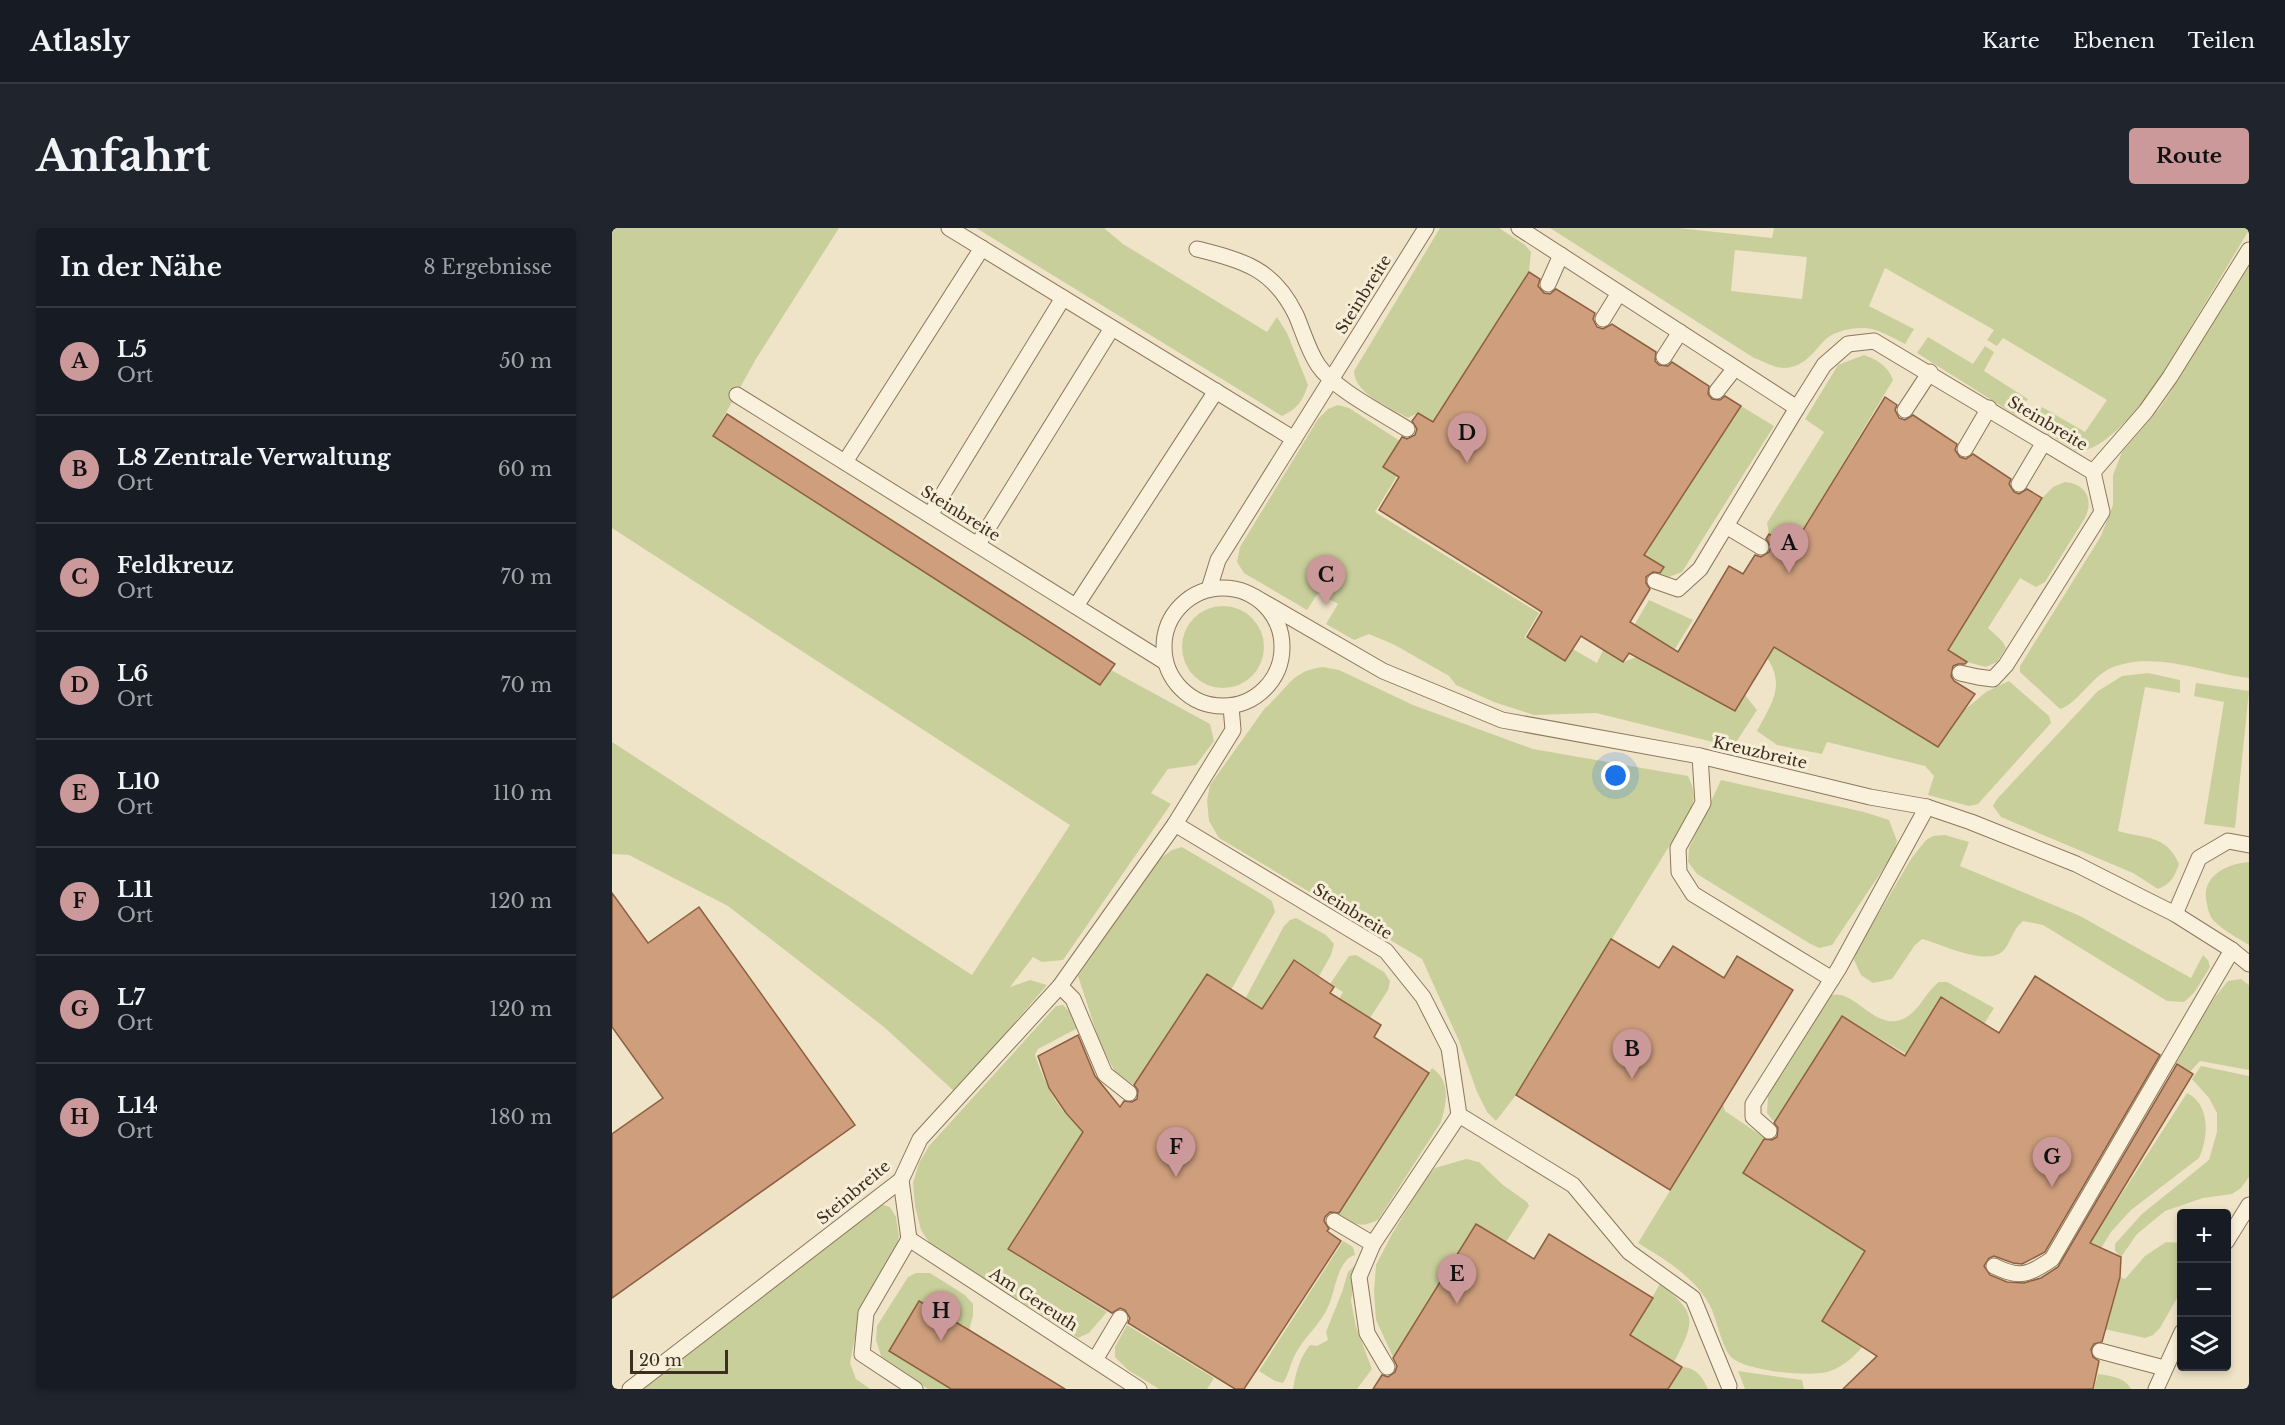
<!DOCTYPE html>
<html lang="de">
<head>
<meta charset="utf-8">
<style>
	:root { --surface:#171b24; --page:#20242c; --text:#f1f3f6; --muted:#9ea1a6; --line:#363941; --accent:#cc999b }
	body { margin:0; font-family:"Libre Baskerville",serif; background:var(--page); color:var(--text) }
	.controls { position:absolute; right:18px; bottom:18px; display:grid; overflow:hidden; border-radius:6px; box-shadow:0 3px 9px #0003 }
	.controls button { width:54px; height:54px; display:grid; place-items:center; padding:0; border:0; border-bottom:2px solid var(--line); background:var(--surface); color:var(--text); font:30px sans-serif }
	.scale { position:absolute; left:18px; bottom:15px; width:98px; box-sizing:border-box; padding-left:6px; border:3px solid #3d2e20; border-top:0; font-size:16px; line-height:21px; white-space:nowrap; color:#3d2e20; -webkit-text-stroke:4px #f7eed8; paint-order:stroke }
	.you { position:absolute; left:1004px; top:548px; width:21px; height:21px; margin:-15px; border:4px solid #fff; border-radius:50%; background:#1a73e8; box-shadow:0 0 0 9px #1a73e833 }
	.badge { display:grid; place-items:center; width:39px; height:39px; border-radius:50%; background:var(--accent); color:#111; font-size:20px; font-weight:700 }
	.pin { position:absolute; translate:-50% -50px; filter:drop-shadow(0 2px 3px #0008) }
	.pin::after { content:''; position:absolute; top:32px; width:21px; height:18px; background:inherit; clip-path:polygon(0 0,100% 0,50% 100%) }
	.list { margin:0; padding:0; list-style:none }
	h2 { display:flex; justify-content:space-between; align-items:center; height:78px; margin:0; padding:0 24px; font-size:26px }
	h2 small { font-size:20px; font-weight:400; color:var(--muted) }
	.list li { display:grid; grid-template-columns:39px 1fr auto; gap:18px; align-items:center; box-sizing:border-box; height:108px; padding:0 24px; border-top:2px solid var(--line) }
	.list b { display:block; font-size:22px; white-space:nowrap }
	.list p { margin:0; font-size:20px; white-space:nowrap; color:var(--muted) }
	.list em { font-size:20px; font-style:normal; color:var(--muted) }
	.icon { flex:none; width:33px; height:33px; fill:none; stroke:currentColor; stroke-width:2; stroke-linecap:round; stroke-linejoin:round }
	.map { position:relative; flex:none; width:1637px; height:1161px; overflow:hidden; border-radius:6px }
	header { display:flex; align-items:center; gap:36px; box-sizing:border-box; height:84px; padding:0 30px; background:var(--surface); border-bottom:2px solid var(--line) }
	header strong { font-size:28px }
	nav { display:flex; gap:33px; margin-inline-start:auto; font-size:21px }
	.intro { display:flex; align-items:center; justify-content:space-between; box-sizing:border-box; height:144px; padding:0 36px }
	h1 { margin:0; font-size:42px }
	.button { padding:15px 27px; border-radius:6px; background:var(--accent); color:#111; font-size:21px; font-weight:700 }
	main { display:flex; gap:36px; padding:0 36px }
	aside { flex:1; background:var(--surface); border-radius:6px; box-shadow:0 3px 9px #0003 }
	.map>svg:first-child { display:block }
</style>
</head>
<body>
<header>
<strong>Atlasly</strong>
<nav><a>Karte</a><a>Ebenen</a><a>Teilen</a></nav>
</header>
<div class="intro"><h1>Anfahrt</h1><a class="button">Route</a></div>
<main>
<aside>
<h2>In der Nähe<small>8 Ergebnisse</small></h2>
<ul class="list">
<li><span class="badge">A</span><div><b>L5</b><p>Ort</p></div><em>50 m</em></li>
<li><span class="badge">B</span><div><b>L8 Zentrale Verwaltung</b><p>Ort</p></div><em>60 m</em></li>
<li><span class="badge">C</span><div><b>Feldkreuz</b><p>Ort</p></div><em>70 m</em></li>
<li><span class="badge">D</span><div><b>L6</b><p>Ort</p></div><em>70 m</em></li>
<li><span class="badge">E</span><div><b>L10</b><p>Ort</p></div><em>110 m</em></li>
<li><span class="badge">F</span><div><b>L11</b><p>Ort</p></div><em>120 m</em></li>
<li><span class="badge">G</span><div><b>L7</b><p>Ort</p></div><em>120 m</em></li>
<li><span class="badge">H</span><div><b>L14</b><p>Ort</p></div><em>180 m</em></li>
</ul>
</aside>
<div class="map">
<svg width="1637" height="1161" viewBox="0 0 1637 1161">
	<rect width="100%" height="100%" fill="#f0e4c8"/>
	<g fill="#c9cf9b" fill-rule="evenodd">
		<path d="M0,0H227L144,131L101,208L488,457L499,442L598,496L602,513L584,537L556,541L539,565L559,576L451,732L430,734L421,729L398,759L418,752L435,757L343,864L272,799L116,678L17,627L0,626V514L360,747L458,597L0,300Z"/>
		<path d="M364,0H492L511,16L655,104L665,89L675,105L696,157C690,174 686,180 670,188Z"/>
		<path d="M828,0H887L913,17L919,24L917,44L821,194L806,185L796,190C778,179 743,167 742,143Z"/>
		<path d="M938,0H1066L1160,10L1162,0H1637V2L1544,157C1529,177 1491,226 1464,223L1419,195L1430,179L1473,204L1495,172L1391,110L1385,118L1375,112L1382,102L1273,40L1257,78L1302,101L1293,116C1284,112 1274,105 1263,102C1248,97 1221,102 1211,114C1200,126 1191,139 1173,140C1164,141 1151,133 1142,130ZM1123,22L1195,29L1190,71L1119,63Z"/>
		<path d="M1637,34V450C1593,445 1542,422 1499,440C1480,448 1464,477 1448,481L1408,444V438L1489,308L1501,277V247L1510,224L1547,181L1558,165Z"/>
		<path d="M1316,109L1361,136L1373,118L1382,124L1372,143L1416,171L1405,188L1305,125Z"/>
		<path d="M1252,127C1266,132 1276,138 1281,152L1180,320L1157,306L1155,295L1212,204L1193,191L1226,137Z"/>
		<path d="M726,177L737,180L788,213L771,239L785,248L763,284L927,385L912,410L952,416L985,435L991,422L1011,434L1030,427L1020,401L1037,372L1081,392L1051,440L1054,445L1122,483L1133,467L1145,482L1121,519L984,485L922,487L882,474L844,457L837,448L783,417L757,406L742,412L714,396L726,376L706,365L695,382L632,345L625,334L628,319L706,191L716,181Z"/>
		<path d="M1129,178L1162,198L1070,344L1054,350L1046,348L1052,339L1032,327Z"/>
		<path d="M1453,254C1474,256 1482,271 1473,290L1433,354L1424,359L1408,350L1376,400L1390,413L1394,420L1385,434L1374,439L1355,434L1336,422L1430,270L1441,259Z"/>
		<circle cx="611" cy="419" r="41"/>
		<path d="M1162,418L1350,484L1374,464L1397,453L1437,488L1439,495L1366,576L1357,578L1316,567L1322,548L1313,538L1215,514L1210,526L1165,517L1145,503C1159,476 1174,458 1155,430Z"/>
		<path d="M711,439L727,442L801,477L921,521L1076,548C1083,563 1084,571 1077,586L904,867L884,893L875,884L865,864L847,813L810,731L607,610L597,593L595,573L598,557L653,480C676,461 678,443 711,439Z"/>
		<path d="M1536,445L1568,452V465L1533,459L1506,603C1533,611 1554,606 1567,636C1563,648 1559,656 1546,661L1521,645L1389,589L1381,578L1385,571L1486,463L1510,448Z"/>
		<path d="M1584,455L1637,463L1623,600L1592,596L1612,474L1582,468Z"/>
		<path d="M1109,552L1252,584L1277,592L1285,613L1282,625L1220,717L1207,720L1197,715L1085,646L1076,634L1077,620Z"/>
		<path d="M1333,607L1357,614L1348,638L1468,688L1579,750L1591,727L1596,732L1598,739L1582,765L1572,774L1555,773L1431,697L1411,693C1400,702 1399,715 1391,723C1374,739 1330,716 1310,711L1303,717L1280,751L1261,755L1249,747L1242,732L1245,722L1299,631L1314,612L1321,608Z"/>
		<path d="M570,619L651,667L660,673L663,684L619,762L595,746L522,857L503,844L488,815L466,748L546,632L560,622Z"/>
		<path d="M1637,634V717C1626,710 1612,703 1602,693C1598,689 1596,682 1595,676C1588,649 1613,636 1637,634Z"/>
		<path d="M684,690L714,707L722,716L719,727L707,748L682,733L648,783L633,771L672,698L678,692Z"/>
		<path d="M744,727L772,744L778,753L776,762L758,790L727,771L731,764L718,756L737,728Z"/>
		<path d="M1629,751L1637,757V842L1588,833L1575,847L1562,839L1582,803L1603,769L1616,753Z"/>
		<path d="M1327,754H1335L1382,780L1372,796L1329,769L1294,826L1230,788L1163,895L1155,885L1156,868L1214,770C1236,754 1258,797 1284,793C1306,789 1311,766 1327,754Z"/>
		<path d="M451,777L458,784L466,800L426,821L423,827C435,860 444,880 471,903L395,1021L495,1084L477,1105L466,1110L347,1034L322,1022L309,1002L303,978L301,955L307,935L317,918L444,778Z"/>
		<path d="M1589,838L1637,848V949L1629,960L1620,966L1591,970L1553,983L1525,1006L1509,1029L1503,1023V1016L1530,986L1597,932L1605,904V885L1597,870L1580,851Z"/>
		<path d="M820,840C839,853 835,874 829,894L766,992C747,1001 743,996 726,986Z"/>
		<path d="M1575,865C1598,876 1597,909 1587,930L1519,982L1499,1004L1483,1030L1432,1086Z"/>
		<path d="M1111,876L1113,883L1153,910L1131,945L1239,1013L1268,998L1210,1092L1251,1118C1242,1129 1232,1138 1218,1143C1201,1150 1132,1143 1119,1129C1111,1121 1105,1094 1100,1082C1086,1051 1054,1032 1026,1015Z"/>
		<path d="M854,931L867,934L891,957L915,974L917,978L894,1014L864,996L781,1129L764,1092L762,1064L764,1037L780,1006L812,953L823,940Z"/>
		<path d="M262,974L278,979L284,989L287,1009L283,1028L267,1057L243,1109L238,1135L244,1151L258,1161H11Z"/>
		<path d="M731,1013L741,1019L743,1027C725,1032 723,1065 716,1079C708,1097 693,1108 684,1125C678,1135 677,1147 671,1155L663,1153L647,1143Z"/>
		<path d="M1554,1014L1569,1015V1063L1548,1100L1541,1107L1533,1110L1492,1101L1508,1049L1513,1051L1533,1028Z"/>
		<path d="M744,1036L739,1073L744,1099L760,1141L745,1161H681C684,1144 687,1131 698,1117L705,1118L716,1112L714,1104L730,1064L736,1044Z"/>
		<path d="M304,1045H318L353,1067L361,1076V1088L357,1102L307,1073L277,1123L339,1161H316L270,1131L264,1112L265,1098L296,1049Z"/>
		<path d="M1048,1056C1086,1086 1083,1093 1062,1134L1018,1107Z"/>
		<path d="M515,1097L602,1150L595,1161H547L516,1142L503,1129V1119Z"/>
		<path d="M1070,1139C1084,1139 1091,1150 1096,1161H1056Z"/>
		<path d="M1126,1143L1190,1152L1192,1161H1133Z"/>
		<path d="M1486,1146C1498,1148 1513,1149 1519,1161H1482Z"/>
	</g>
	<g fill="#cf9f7d" stroke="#8d5f41" stroke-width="1.5">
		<path d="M917,44L928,51L926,58L932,65L938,66L944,61L983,85L981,91L985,99L991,101L1000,96L1044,124L1043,133L1047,137L1056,138L1060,134L1097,158L1096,166L1100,171L1108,172L1113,168L1129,178L1032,327L1052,339L1048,345L1041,344L1034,349V355L1038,361L1018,394L1066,424L1117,338L1131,346L1143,327L1149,329L1157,324L1159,319L1154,311L1157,306L1180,320L1273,169L1285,177L1283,182L1287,190L1293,192L1301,187L1345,216L1343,222L1348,229L1354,231L1361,226L1399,251L1397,256L1402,264L1407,266L1415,261L1430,270L1336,422L1355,434L1353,436H1346L1341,438L1339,448L1342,453L1363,466L1326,519L1162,419L1123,483L1017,425L1011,434L969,408L953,433L915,409L930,384L767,282L787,249L771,239L790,209L795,211L803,207L805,201L800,193L806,185L821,194Z"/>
		<path d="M115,186L503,436L488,457L101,208Z"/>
		<path d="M0,665L36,715L87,679L243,897L0,1070V906L51,870L0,799Z"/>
		<path d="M999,711L1047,740L1061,718L1112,750L1125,728L1181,762L1058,962L904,867Z"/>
		<path d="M682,732L722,759L718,765L769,797L762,809L817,845L727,985L718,984L713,989L712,993L717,1001L715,1003L729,1013L632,1161H623L516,1095L518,1090L513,1082L508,1080L500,1085L396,1021L471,904L454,885L437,860L426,828L466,807L483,848L508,879L512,873L520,874L525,871L526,862L522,857L595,746L650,781Z"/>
		<path d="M1423,748L1548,827L1433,1024L1410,1036L1401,1035L1382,1028L1377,1030L1372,1038L1378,1047L1395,1054L1412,1055L1429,1050L1446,1039L1565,836L1581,846L1478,1015L1509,1029L1508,1049L1490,1114L1482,1116L1479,1121L1481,1129L1487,1133L1481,1161H1231L1265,1128L1210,1093L1253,1023L1131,945L1152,911L1160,912L1165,909L1166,900L1162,895L1230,788L1293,828L1329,769L1387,805Z"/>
		<path d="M864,996L922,1031L937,1006L1041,1070L1018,1107L1070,1139L1056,1161H761L770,1147L776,1149L783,1144L785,1138L781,1130Z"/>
		<path d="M307,1073L357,1102L453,1161H339L277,1123Z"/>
	</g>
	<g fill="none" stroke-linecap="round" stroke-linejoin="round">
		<defs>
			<g id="lane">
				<path d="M337,0L682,211"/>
				<path d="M907,0L1185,180L1212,137L1236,116L1262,113L1481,244L1534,183L1558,149L1637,22"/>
				<path d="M585,21C632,33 661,40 684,87C691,103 696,122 706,137C722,161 770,185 795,201"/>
				<path d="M936,56L949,27"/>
				<path d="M991,91L1007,65"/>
				<path d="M1052,129L1068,104"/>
				<path d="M1105,163L1123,140"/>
				<path d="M125,167L553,434"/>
				<path d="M1293,182L1318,144"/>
				<path d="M1353,221L1377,180"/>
				<path d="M233,234L370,20"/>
				<path d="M1407,256L1432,214"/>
				<path d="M318,287L451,70"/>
				<path d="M1114,298L1149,319"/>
				<path d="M366,316L500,100"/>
				<path d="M1043,353L1066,361L1088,341L1185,180"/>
				<circle cx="611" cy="419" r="59"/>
				<path d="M597,361L606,332L814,0"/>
				<path d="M643,369L771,443L890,492L1088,528L1258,569L1315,579L1359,594L1464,636L1529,669L1563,686L1620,722L1637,736"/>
				<path d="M464,378L604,163"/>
				<path d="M1348,445L1366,449L1381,451L1394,437L1490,284L1481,244"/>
				<path d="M1088,528L1091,575L1066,620L1067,644L1081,666L1220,751"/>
				<path d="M563,596L774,723L811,769L837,820L847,887L961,957L1017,1024L1081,1070L1117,1158"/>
				<path d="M1563,686L1587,630L1616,613L1637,617"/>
				<path d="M448,758L461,771L493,846L517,865"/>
				<path d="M1157,903L1141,889V876L1227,740L1315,579"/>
				<path d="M289,952L297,1011L527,1161"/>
				<path d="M722,993L761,1016"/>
				<path d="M297,1011L254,1085L250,1126L303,1161"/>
				<path d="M1614,1014L1637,977"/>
				<path d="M1382,1038C1407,1051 1417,1047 1440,1031L1620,722"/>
				<path d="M1488,1123L1552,1140"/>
				<path d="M483,1132L508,1090"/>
				<path d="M775,1139L755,1105L747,1049L761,1016L847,887"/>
				<path d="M18,1161L289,952L308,911L448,758L563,596L621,502L619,478"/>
				<path d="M1544,1161L1570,1104"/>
			</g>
		</defs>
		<use href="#lane" stroke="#8d765c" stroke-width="17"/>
		<use href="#lane" stroke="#faf1dc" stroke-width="15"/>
	</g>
	<g text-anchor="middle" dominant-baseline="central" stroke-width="6" stroke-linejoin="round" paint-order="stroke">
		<g font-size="16" fill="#3d2e20" stroke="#f7eed8">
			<text transform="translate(751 66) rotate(-58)">Steinbreite</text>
			<text transform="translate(1436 195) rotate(31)">Steinbreite</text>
			<text transform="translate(349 285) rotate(32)">Steinbreite</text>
			<text transform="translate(1148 524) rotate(13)">Kreuzbreite</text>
			<text transform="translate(741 683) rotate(32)">Steinbreite</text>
			<text transform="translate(241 964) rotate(-40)">Steinbreite</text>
			<text transform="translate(422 1071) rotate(33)">Am Gereuth</text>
		</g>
	</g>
</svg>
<div class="controls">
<button>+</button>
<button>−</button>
<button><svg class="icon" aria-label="layers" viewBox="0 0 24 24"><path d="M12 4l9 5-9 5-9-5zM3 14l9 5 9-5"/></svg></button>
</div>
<div class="scale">20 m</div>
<div class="you"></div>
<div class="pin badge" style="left:1177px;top:345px">A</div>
<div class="pin badge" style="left:1020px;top:851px">B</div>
<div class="pin badge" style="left:714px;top:377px">C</div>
<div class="pin badge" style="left:855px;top:235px">D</div>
<div class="pin badge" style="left:845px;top:1076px">E</div>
<div class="pin badge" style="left:564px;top:949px">F</div>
<div class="pin badge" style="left:1440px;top:959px">G</div>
<div class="pin badge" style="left:329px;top:1113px">H</div>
</div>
</main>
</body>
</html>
